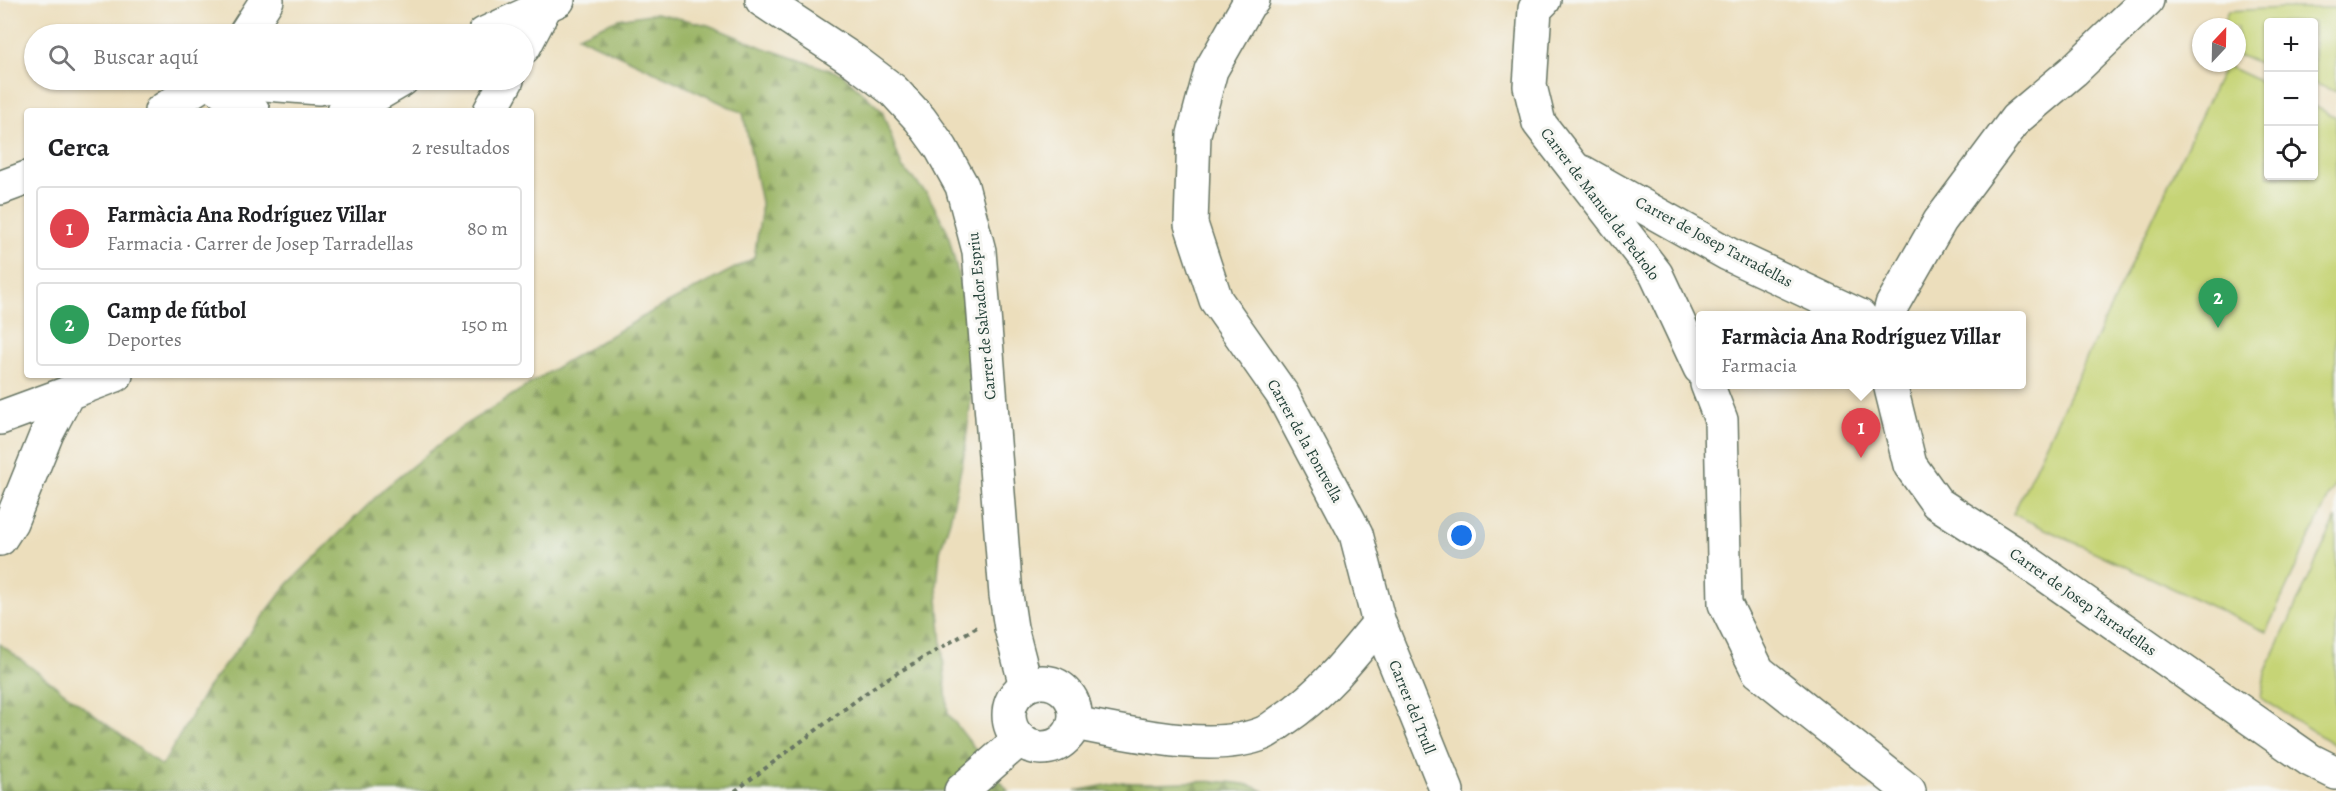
<!DOCTYPE html>
<html lang="es">
<head>
<meta charset="utf-8">
<style>
	:root { --surface:#fff; --page:#f6f6f6; --text:#202124; --muted:#757577; --line:#e0e0e0; --accent:#db2777 }
	body { margin:0; font-family:Alegreya,serif; background:var(--page); color:var(--text) }
	.controls { position:absolute; right:18px; top:18px; display:grid; overflow:hidden; border-radius:6px; box-shadow:0 2px 4px #0004 }
	.controls button { width:54px; height:54px; display:grid; place-items:center; padding:0; border:0; border-bottom:2px solid var(--line); background:var(--surface); color:var(--text); font:30px sans-serif }
	.compass { position:absolute; left:2192px; top:18px; width:54px; height:54px; border-radius:50%; background:var(--surface); box-shadow:0 2px 4px #0004; rotate:22deg }
	.you { position:absolute; left:1462px; top:536px; width:21px; height:21px; margin:-15px; border:4px solid #fff; border-radius:50%; background:#1a73e8; box-shadow:0 0 0 9px #1a73e833 }
	.badge { display:grid; place-items:center; width:39px; height:39px; border-radius:50%; background:var(--accent); color:#fff; font-size:20px; font-weight:700 }
	.pin { position:absolute; translate:-50% -50px; filter:drop-shadow(0 2px 3px #0008) }
	.pin::after { content:''; position:absolute; top:32px; width:21px; height:18px; background:inherit; clip-path:polygon(0 0,100% 0,50% 100%) }
	.popup { position:absolute; left:1696px; top:311px; width:330px; height:78px; box-sizing:border-box; display:grid; place-content:center; border-radius:6px; background:var(--surface); filter:drop-shadow(0 2px 4px #0005); font-size:20px; white-space:nowrap; color:var(--muted) }
	.popup b { font-size:22px; color:var(--text) }
	.popup::after { content:''; position:absolute; left:50%; top:100%; margin-left:-12px; border:12px solid transparent; border-top-color:var(--surface) }
	.list { margin:0; padding:0; list-style:none }
	h2 { display:flex; justify-content:space-between; align-items:center; height:78px; margin:0; padding:0 24px; font-size:26px }
	h2 small { font-size:20px; font-weight:400; color:var(--muted) }
	.list li { display:grid; grid-template-columns:39px 1fr auto; gap:18px; align-items:center; box-sizing:border-box; height:84px; margin:0 12px 12px; padding:0 12px; border:2px solid var(--line); border-radius:6px }
	.list b { display:block; font-size:22px; white-space:nowrap }
	.list p { margin:0; font-size:20px; white-space:nowrap; color:var(--muted) }
	.list em { font-size:20px; font-style:normal; color:var(--muted) }
	.icon { flex:none; width:33px; height:33px; fill:none; stroke:currentColor; stroke-width:2; stroke-linecap:round; stroke-linejoin:round }
	.map { position:relative; flex:none; width:2336px; height:791px; overflow:hidden }
	.search { position:absolute; background:var(--surface); box-shadow:0 2px 4px #0004; left:24px; top:24px; width:510px; height:66px; display:flex; align-items:center; gap:15px; box-sizing:border-box; padding:0 21px; border-radius:33px; color:var(--muted); font-size:22px }
	.panel { position:absolute; background:var(--surface); box-shadow:0 2px 4px #0004; left:24px; top:108px; width:510px; height:270px; border-radius:6px }
	.map>svg:first-child { display:block }
</style>
</head>
<body>
<div class="map">
<svg width="2336" height="791" viewBox="0 0 2336 791">
	<defs>
		<pattern id="forest-firs" width="22" height="20" patternUnits="userSpaceOnUse" patternTransform="scale(1.5)"><rect width="22" height="20" fill="#9cb667"/><path d="M5 1l3.5 6h-7zM16 11l3.5 6h-7z" fill="#7f9556"/></pattern>
	</defs>
	<rect width="100%" height="100%" fill="#f6f6f2"/>
	<filter id="ink" filterUnits="userSpaceOnUse"><feTurbulence type="fractalNoise" baseFrequency=".0167" numOctaves="2"/><feDisplacementMap in="SourceGraphic" scale="12" xChannelSelector="R" yChannelSelector="G"/><feConvolveMatrix kernelMatrix="1 2 1 2 8 2 1 2 1" color-interpolation-filters="sRGB"/></filter>
	<filter id="wash" filterUnits="userSpaceOnUse"><feTurbulence type="fractalNoise" baseFrequency=".008" numOctaves="4" result="noise"/><feDisplacementMap in="SourceGraphic" scale="24" xChannelSelector="R" yChannelSelector="G"/><feGaussianBlur stdDeviation="1.35" result="paint"/><feColorMatrix in="noise" values="0 0 0 0 0 0 0 0 0 0 0 0 0 0 0 0 0 1.4 0 .05"/><feComposite in="paint" operator="in"/></filter>
	<g filter="url(#wash)">
		<rect width="100%" height="100%" fill="#ecdebc"/>
		<g fill="url(#forest-firs)" stroke="#5e7a4e" stroke-width="1.5">
			<path d="M656,13L708,25L764,48L842,74L882,111L902,167L928,195L947,230L965,302L974,373L965,450L950,520L940,551L937,587L948,714L1008,791H0V644L162,766L207,688L288,584L385,488L458,429L565,362L653,311L754,258L761,213V202L743,113L578,36L618,19Z"/>
			<path d="M1122,782C1161,787 1235,773 1264,791H1075Z"/>
		</g>
		<g fill="#c6d476" stroke="#728855" stroke-width="1.5">
			<path d="M2283,8H2336V92L2314,83V22H2268V66L2237,55V27H2222L2228,11Z"/>
			<path d="M2225,65L2268,85V176H2314V106L2336,117V481L2266,632L2013,514Z"/>
			<path d="M2336,518V746L2261,698L2265,673Z"/>
		</g>
	</g>
	<g filter="url(#ink)">
		<g fill="none" stroke-linecap="round" stroke-linejoin="round">
			<defs>
				<g id="minor">
					<path d="M762,0L856,62L893,90L920,119L941,148L962,186L979,251L1006,595L1011,628L1026,686"/>
					<path d="M1253,0L1249,3L1211,70L1194,134L1191,224L1216,300L1282,394L1356,534L1379,623L1447,791"/>
					<path d="M1544,0L1535,9L1530,86L1539,123L1656,274L1700,368"/>
					<path d="M245,34L267,0"/>
					<path d="M484,34L558,0"/>
					<path d="M524,47L546,5"/>
					<path d="M209,80L319,88L370,80"/>
					<path d="M209,80L243,107L253,111"/>
					<path d="M161,111L209,80"/>
					<path d="M344,111L361,104L402,80"/>
					<path d="M490,111L507,80"/>
					<path d="M1582,172L1728,254L1860,316"/>
					<path d="M0,188L27,178"/>
					<path d="M1889,316L1892,305L1940,221L2016,119L2073,71L2147,0"/>
					<path d="M1707,384L1721,420L1725,604L1758,671L1909,791"/>
					<path d="M1890,384L1910,465L1937,503L2013,552L2310,760L2336,773"/>
					<path d="M0,418L68,393"/>
					<path d="M0,539L11,522L47,433L68,393L116,375"/>
					<circle cx="1042" cy="715" r="33"/>
					<path d="M1074,723C1126,733 1215,754 1264,733C1270,730 1277,724 1283,720C1321,695 1350,659 1379,623"/>
					<path d="M961,791L1020,739"/>
				</g>
			</defs>
			<use href="#minor" stroke="#677564" stroke-width="36"/>
			<path stroke="#677564" stroke-width="4" stroke-dasharray="4.5 4.5" stroke-linecap="butt" d="M735,791L878,684L977,627"/>
			<use href="#minor" stroke="#fff" stroke-width="33"/>
		</g>
	</g>
	<g text-anchor="middle" dominant-baseline="central" stroke-width="6" stroke-linejoin="round" paint-order="stroke">
		<g font-size="16" fill="#1f3d34" stroke="#f6f6f2">
			<text transform="translate(1600 204) rotate(53)">Carrer de Manuel de Pedrolo</text>
			<text transform="translate(1714 242) rotate(28)">Carrer de Josep Tarradellas</text>
			<text transform="translate(982 316) rotate(-96)">Carrer de Salvador Espriu</text>
			<text transform="translate(1305 441) rotate(61)">Carrer de la Fontvella</text>
			<text transform="translate(2083 602) rotate(35)">Carrer de Josep Tarradellas</text>
			<text transform="translate(1412 707) rotate(68)">Carrer del Trull</text>
		</g>
	</g>
</svg>
<div class="controls">
<button>+</button>
<button>−</button>
<button><svg class="icon" aria-label="locate" viewBox="0 0 24 24"><circle cx="12" cy="12" r="6"/><path d="M12 2v4M12 18v4M2 12h4M18 12h4"/></svg></button>
</div>
<svg class="compass" viewBox="-18 -18 36 36"><path d="M0-13l5 13h-10z" fill="#e53935"/><path d="M0 13l5-13h-10z" fill="#757577"/></svg>
<div class="you"></div>
<div class="pin badge" style="left:1861px;top:458px;background:#e0444e">1</div>
<div class="popup"><b>Farmàcia Ana Rodríguez Villar</b>Farmacia</div>
<div class="pin badge" style="left:2218px;top:328px;background:#2e9e5b">2</div>
<div class="search"><svg class="icon" aria-label="search" viewBox="0 0 24 24"><circle cx="10" cy="10" r="6"/><path d="M15 15l6 6"/></svg>Buscar aquí</div>
<section class="panel">
<h2>Cerca<small>2 resultados</small></h2>
<ul class="list">
<li><span class="badge" style="background:#e0444e">1</span><div><b>Farmàcia Ana Rodríguez Villar</b><p>Farmacia · Carrer de Josep Tarradellas</p></div><em>80 m</em></li>
<li><span class="badge" style="background:#2e9e5b">2</span><div><b>Camp de fútbol</b><p>Deportes</p></div><em>150 m</em></li>
</ul>
</section>
</div>
</body>
</html>
